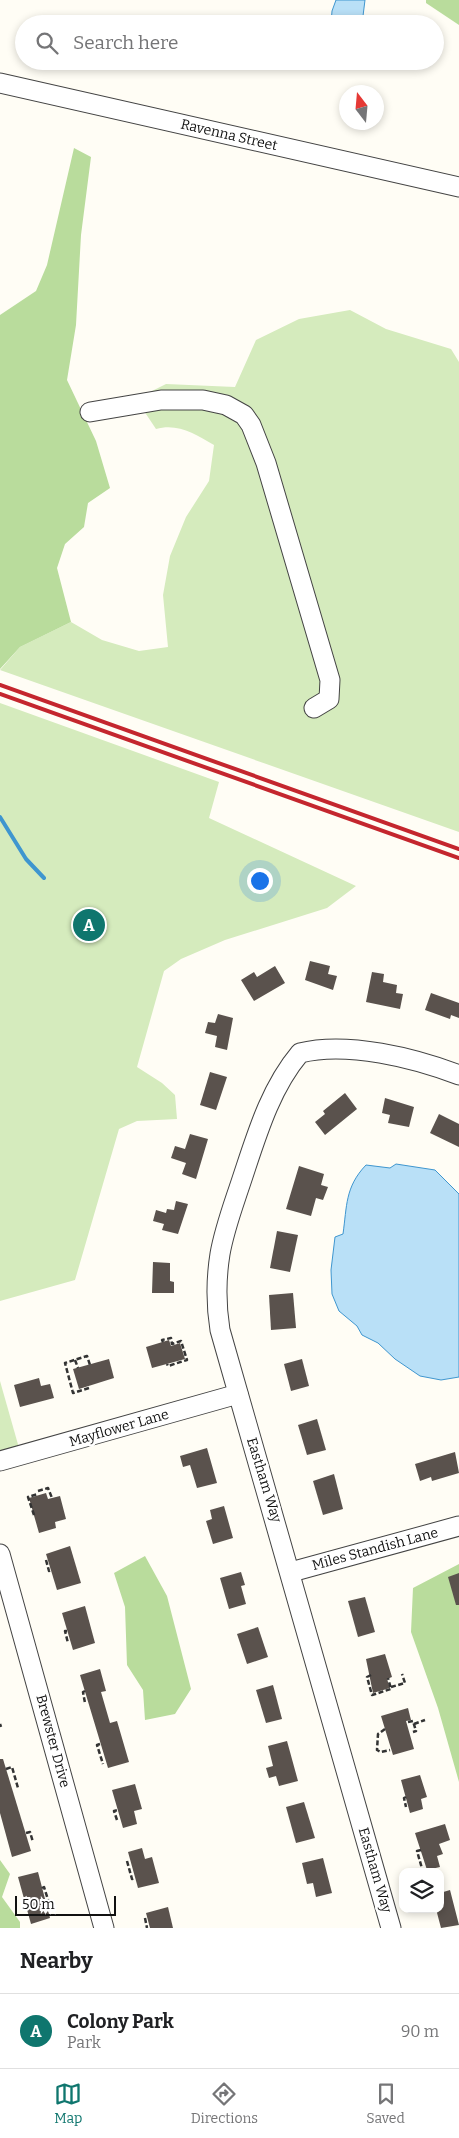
<!DOCTYPE html>
<html lang="en">
<head>
<meta charset="utf-8">
<style>
	:root { --surface:#fff; --page:#f6f6f6; --text:#202124; --muted:#757577; --line:#e0e0e0; --accent:#0f766e }
	body { margin:0; font-family:Bitter,serif; background:var(--page); color:var(--text) }
	.controls { position:absolute; right:15px; bottom:15px; display:grid; overflow:hidden; border-radius:10px; box-shadow:0 2px 8px #0003 }
	.controls button { width:45px; height:45px; display:grid; place-items:center; padding:0; border:0; border-bottom:1px solid var(--line); background:var(--surface); color:var(--text); font:25px sans-serif }
	.compass { position:absolute; left:339px; top:85px; width:45px; height:45px; border-radius:50%; background:var(--surface); box-shadow:0 2px 8px #0003; rotate:344deg }
	.scale { position:absolute; left:15px; bottom:12px; width:101px; box-sizing:border-box; padding-left:5px; border:2px solid #111; border-top:0; font-size:14px; line-height:18px; white-space:nowrap; color:#111; -webkit-text-stroke:4px #fff; paint-order:stroke }
	.you { position:absolute; left:259px; top:880px; width:18px; height:18px; margin:-12px; border:4px solid #fff; border-radius:50%; background:#1a73e8; box-shadow:0 0 0 8px #1a73e833 }
	.badge { display:grid; place-items:center; width:32px; height:32px; border-radius:50%; background:var(--accent); color:#fff; font-size:16px; font-weight:700 }
	.pin { position:absolute; translate:-50% -50%; border:2px solid #fff; box-shadow:0 1px 5px #0006 }
	.list { margin:0; padding:0; list-style:none }
	h2 { display:flex; justify-content:space-between; align-items:center; height:65px; margin:0; padding:0 20px; font-size:21px }
	h2 small { font-size:16px; font-weight:400; color:var(--muted) }
	.list li { display:grid; grid-template-columns:32px 1fr auto; gap:15px; align-items:center; box-sizing:border-box; height:75px; padding:0 20px; border-top:1px solid var(--line) }
	.list b { display:block; font-size:19px; white-space:nowrap }
	.list p { margin:0; font-size:16px; white-space:nowrap; color:var(--muted) }
	.list em { font-size:16px; font-style:normal; color:var(--muted) }
	.icon { flex:none; width:28px; height:28px; fill:none; stroke:currentColor; stroke-width:2; stroke-linecap:round; stroke-linejoin:round }
	.map { position:relative; flex:none; width:459px; height:1928px; overflow:hidden }
	.search { position:absolute; background:var(--surface); box-shadow:0 2px 8px #0003; left:15px; right:15px; top:15px; height:55px; display:flex; align-items:center; gap:12px; box-sizing:border-box; padding:0 18px; border-radius:28px; color:var(--muted); font-size:19px }
	.sheet { height:140px; background:var(--surface) }
	nav { display:flex; justify-content:space-around; align-items:center; box-sizing:border-box; height:70px; border-top:1px solid var(--line); background:var(--surface); font-size:14px; color:var(--muted) }
	nav a { display:grid; justify-items:center; gap:2px }
	nav .on { color:var(--accent) }
	.map>svg:first-child { display:block }
</style>
</head>
<body>
<div class="map">
<svg width="459" height="1928" viewBox="0 0 459 1928">
	<rect width="100%" height="100%" fill="#fffdf5"/>
	<g fill="#d5ebbd">
		<path d="M350,310L386,329L451,349L459,362V832L0,670L20,647L71,622L102,640L139,651L168,647L163,595L170,556L186,517L209,481L214,445C195,434 178,423 156,429L136,399L166,384L235,387L256,340L299,319Z"/>
		<path d="M0,703L219,782L209,818L356,886L327,908L225,940L181,959L164,971L137,1067L162,1083L175,1095L177,1119L137,1121L119,1129L75,1280L0,1301Z"/>
		<path d="M0,1381L21,1455L0,1461Z"/>
	</g>
	<g fill="#b9dc9c">
		<path d="M426,0H459V25L426,3Z"/>
		<path d="M74,148L91,157L81,235L76,325L67,380L96,441L110,488L88,503L84,527L65,544L57,568L71,622L20,647L0,669V315L36,291L47,265Z"/>
		<path d="M145,1556L167,1596L191,1689L175,1714L145,1720L143,1690L127,1665L125,1607L114,1573Z"/>
		<path d="M459,1564V1782L438,1708L411,1632L413,1588Z"/>
		<path d="M0,1860L10,1874L2,1897L20,1922V1928H0Z"/>
	</g>
	<g fill="#b9e0f7" stroke="#3f96cf">
		<path d="M336,0H365L362,24H331L332,11Z"/>
		<path d="M396,1164L435,1170L459,1194V1377L441,1380L420,1376L395,1359L378,1343L362,1335L357,1326L339,1311L332,1294L331,1270L335,1237L343,1234C347,1206 345,1187 366,1165L390,1168Z"/>
	</g>
	<g fill="none" stroke-linecap="round" stroke-linejoin="round">
		<path stroke="#3f96cf" stroke-width="4" d="M0,817L26,859L44,878"/>
	</g>
	<g fill="#5a524d">
		<path d="M310,961L330,966L328,974L337,976L333,990L305,980Z"/>
		<path d="M275,966L285,983L254,1001L241,980L254,972L257,977Z"/>
		<path d="M372,972L384,974L383,982L397,985L396,993L403,994L400,1009L366,1002Z"/>
		<path d="M431,993L459,1003V1018L451,1015L450,1019L425,1010Z"/>
		<path d="M218,1014L233,1018L227,1050L215,1047L217,1036L205,1033L208,1022L215,1023Z"/>
		<path d="M210,1072L227,1077L216,1110L200,1105Z"/>
		<path d="M345,1093L357,1109L325,1135L315,1122L325,1114L323,1111Z"/>
		<path d="M385,1098L414,1107L409,1127L388,1123L390,1115L382,1113Z"/>
		<path d="M439,1114L459,1124V1147L430,1133Z"/>
		<path d="M190,1134L208,1139L196,1179L182,1174L186,1163L171,1158L175,1146L185,1149Z"/>
		<path d="M299,1166L324,1174L321,1185L328,1187L323,1200L316,1198L311,1216L286,1209Z"/>
		<path d="M176,1201L188,1204L178,1234L162,1230L164,1224L153,1221L156,1210L166,1213L167,1209L174,1210Z"/>
		<path d="M277,1231L298,1235L290,1272L270,1268Z"/>
		<path d="M153,1262L170,1263V1281L174,1282V1293H152Z"/>
		<path d="M293,1293L296,1328L271,1330L269,1295Z"/>
		<path d="M169,1340L171,1346L180,1343L185,1359L152,1368L146,1347Z"/>
		<path d="M109,1359L114,1378L79,1389L73,1369Z"/>
		<path d="M302,1359L309,1386L291,1391L284,1364Z"/>
		<path d="M39,1378L41,1386L50,1384L54,1398L20,1407L14,1385Z"/>
		<path d="M317,1419L326,1450L307,1455L298,1425Z"/>
		<path d="M207,1448L217,1483L197,1488L190,1465L183,1467L180,1456Z"/>
		<path d="M455,1452L459,1473L432,1481L431,1477L420,1481L415,1464Z"/>
		<path d="M334,1474L343,1509L323,1515L313,1481Z"/>
		<path d="M46,1493L48,1499L60,1496L66,1519L55,1522L56,1528L39,1533L29,1498Z"/>
		<path d="M224,1506L233,1538L213,1544L206,1521L212,1519L210,1510Z"/>
		<path d="M70,1546L81,1583L57,1590L46,1554Z"/>
		<path d="M241,1572L245,1585L241,1586L246,1604L229,1609L220,1578Z"/>
		<path d="M459,1573V1605H456L448,1577Z"/>
		<path d="M365,1597L375,1632L358,1637L348,1601Z"/>
		<path d="M85,1606L95,1643L73,1650L62,1613Z"/>
		<path d="M258,1627L268,1657L247,1664L237,1634Z"/>
		<path d="M385,1654L392,1677L387,1679L390,1688L373,1693L366,1659Z"/>
		<path d="M100,1669L106,1691L101,1692L110,1723L117,1721L129,1762L108,1768L80,1675Z"/>
		<path d="M273,1685L282,1719L266,1723L256,1690Z"/>
		<path d="M408,1708L411,1720L406,1721L414,1749L393,1755L381,1716Z"/>
		<path d="M287,1741L298,1781L279,1786L276,1776L269,1778L266,1768L273,1766L268,1746Z"/>
		<path d="M0,1759H3L31,1851L12,1857L0,1813Z"/>
		<path d="M420,1775L427,1797L421,1799L423,1809L410,1813L401,1780Z"/>
		<path d="M135,1784L142,1809L134,1811L137,1824L123,1828L112,1790Z"/>
		<path d="M304,1802L315,1838L296,1843L286,1807Z"/>
		<path d="M445,1824L450,1840L439,1844L443,1854L437,1856L440,1867L427,1870L415,1833Z"/>
		<path d="M142,1848L145,1859L152,1857L159,1883L138,1888L128,1852Z"/>
		<path d="M323,1858L332,1893L316,1897L313,1883L307,1884L302,1863Z"/>
		<path d="M38,1872L50,1918L31,1924L18,1877Z"/>
		<path d="M450,1890L459,1925L441,1928L436,1909H440V1893Z"/>
		<path d="M168,1907L173,1928H150L146,1913Z"/>
	</g>
	<g fill="none" stroke-linecap="round" stroke-linejoin="round">
		<defs>
			<g id="minor">
				<path d="M0,83L459,187"/>
				<path d="M90,412L161,400H203L226,405L244,415L251,425L266,463L330,680L329,699L314,708"/>
				<path d="M0,1461L238,1394"/>
				<path d="M0,1554L104,1928"/>
				<path d="M291,1572L459,1526"/>
				<path d="M391,1928L220,1330C216,1305 216,1279 220,1254C224,1231 232,1209 239,1188C255,1141 268,1091 300,1053C347,1041 415,1058 459,1075"/>
			</g>
		</defs>
		<use href="#minor" stroke="#444" stroke-width="21"/>
		<g stroke="#333" stroke-width="2.5" stroke-dasharray="5 2.5" stroke-linecap="butt">
			<path d="M163,1342L162,1340L171,1338L172,1344L181,1341L187,1360L168,1366L167,1364"/>
			<path d="M75,1360L78,1368"/>
			<path d="M89,1388L73,1393L65,1363L87,1356L90,1365"/>
			<path d="M38,1491L48,1488L52,1498"/>
			<path d="M34,1515L28,1497L38,1494"/>
			<path d="M46,1560L49,1571L51,1570"/>
			<path d="M67,1631H65L68,1643"/>
			<path d="M371,1675L367,1677L372,1695L391,1689L388,1678"/>
			<path d="M391,1687L405,1683L402,1674"/>
			<path d="M85,1691L83,1692L85,1703"/>
			<path d="M408,1722L413,1721L416,1731L413,1732"/>
			<path d="M0,1724L1,1727"/>
			<path d="M414,1724L425,1720"/>
			<path d="M385,1729L378,1734L377,1750L381,1752L390,1750"/>
			<path d="M100,1744L97,1745L103,1764"/>
			<path d="M6,1769L12,1767L18,1788"/>
			<path d="M406,1797L404,1798L406,1807"/>
			<path d="M117,1820L114,1811L118,1810"/>
			<path d="M26,1833L30,1832L33,1842"/>
			<path d="M421,1850L417,1851L423,1872"/>
			<path d="M127,1861L132,1879L135,1878"/>
			<path d="M42,1888L44,1887L51,1909"/>
			<path d="M145,1918L147,1928"/>
		</g>
		<use href="#minor" stroke="#fff" stroke-width="19"/>
		<g stroke="#c4262e" stroke-width="4">
			<path d="M0,685L459,849"/>
			<path d="M0,694L459,858"/>
		</g>
	</g>
	<g text-anchor="middle" dominant-baseline="central" stroke-width="5" stroke-linejoin="round" paint-order="stroke">
		<g font-size="14" fill="#111" stroke="#fff">
			<text transform="translate(229 135) rotate(13)">Ravenna Street</text>
			<text transform="translate(119 1428) rotate(-16)">Mayflower Lane</text>
			<text transform="translate(264 1480) rotate(73)">Eastham Way</text>
			<text transform="translate(375 1549) rotate(-15)">Miles Standish Lane</text>
			<text transform="translate(53 1741) rotate(75)">Brewster Drive</text>
			<text transform="translate(375 1870) rotate(74)">Eastham Way</text>
		</g>
	</g>
</svg>
<div class="controls">
<button><svg class="icon" aria-label="layers" viewBox="0 0 24 24"><path d="M12 4l9 5-9 5-9-5zM3 14l9 5 9-5"/></svg></button>
</div>
<svg class="compass" viewBox="-18 -18 36 36"><path d="M0-13l5 13h-10z" fill="#e53935"/><path d="M0 13l5-13h-10z" fill="#757577"/></svg>
<div class="scale">50 m</div>
<div class="you"></div>
<div class="pin badge" style="left:89px;top:925px">A</div>
<div class="search"><svg class="icon" aria-label="search" viewBox="0 0 24 24"><circle cx="10" cy="10" r="6"/><path d="M15 15l6 6"/></svg>Search here</div>
</div>
<section class="sheet">
<h2>Nearby<small></small></h2>
<ul class="list">
<li><span class="badge">A</span><div><b>Colony Park</b><p>Park</p></div><em>90 m</em></li>
</ul>
</section>
<nav>
<a class="on"><svg class="icon" aria-label="map" viewBox="0 0 24 24"><path d="M3 6l6-2 6 2 6-2v14l-6 2-6-2-6 2zM9 4v14M15 6v14"/></svg>Map</a>
<a><svg class="icon" aria-label="directions" viewBox="0 0 24 24"><path d="M12 3l9 9-9 9-9-9zM9 14v-3h6M13 9l2 2-2 2"/></svg>Directions</a>
<a><svg class="icon" aria-label="saved" viewBox="0 0 24 24"><path d="M7 4h10v16l-5-4-5 4z"/></svg>Saved</a>
</nav>
</body>
</html>
